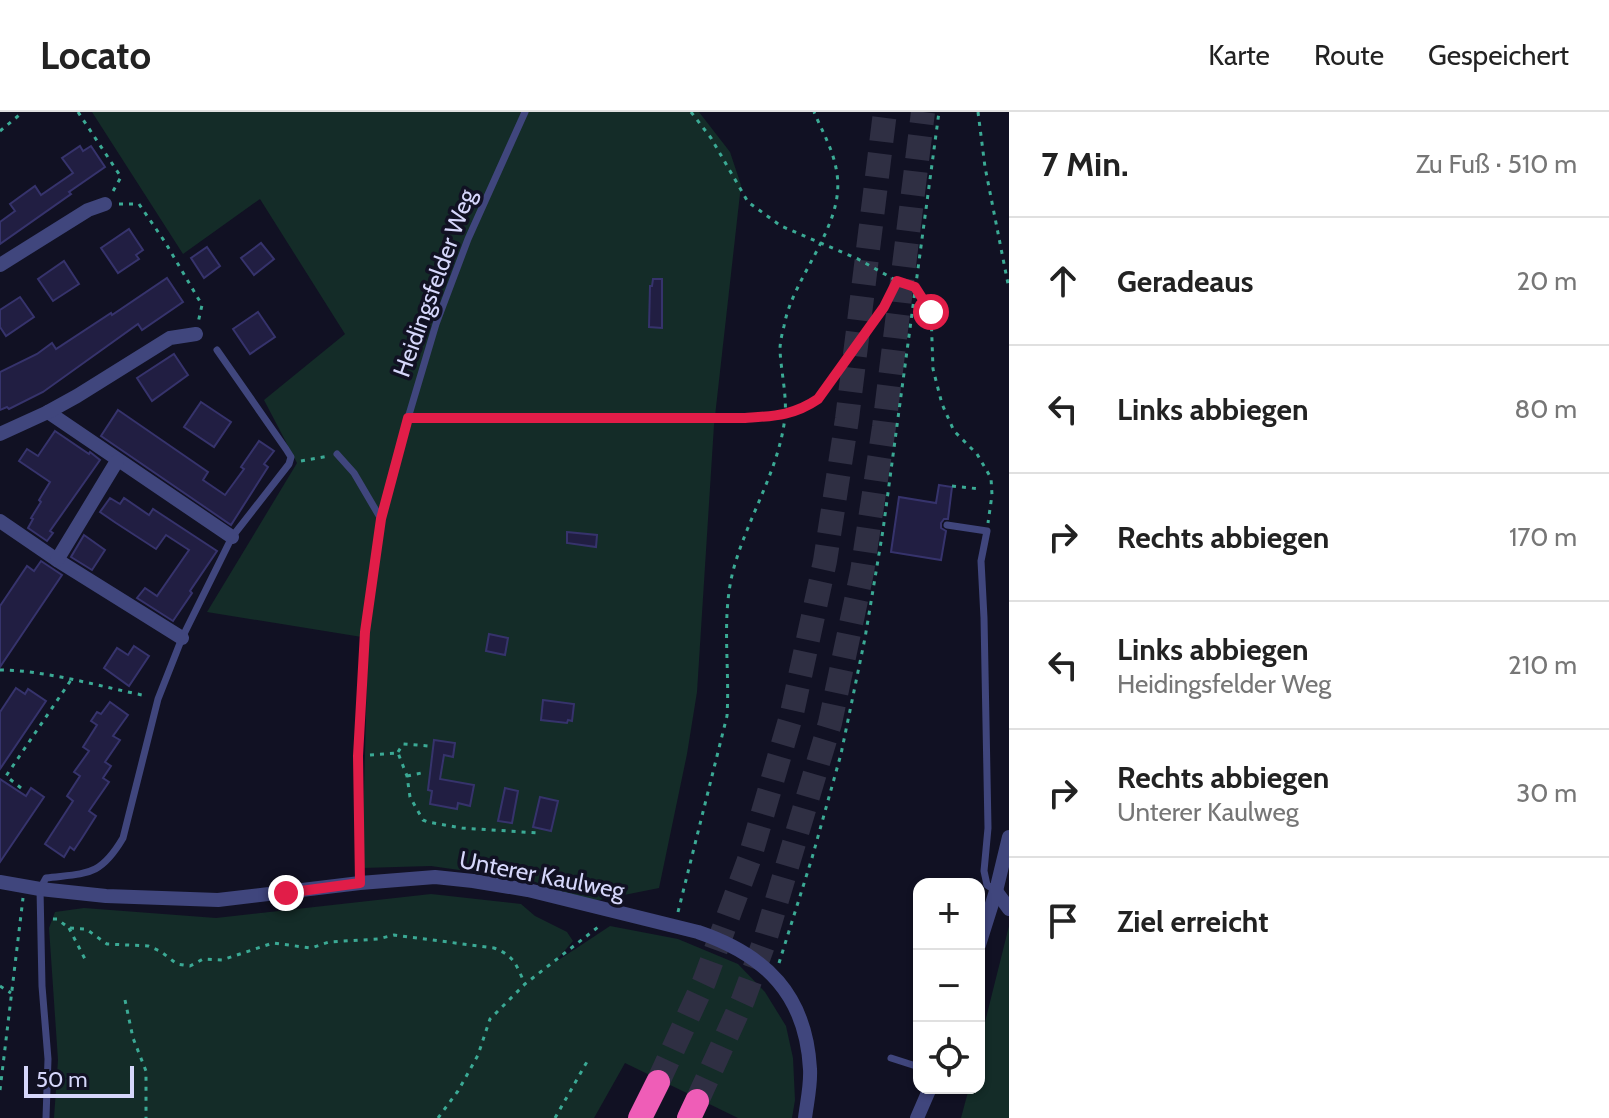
<!DOCTYPE html>
<html lang="de">
<head>
<meta charset="utf-8">
<style>
	:root { --surface:#fff; --page:#f6f6f6; --text:#222; --muted:#767676; --line:#e0e0e0 }
	body { margin:0; font-family:Cabin,sans-serif; background:var(--page); color:var(--text) }
	.controls { position:absolute; right:24px; bottom:24px; display:grid; overflow:hidden; border-radius:16px; box-shadow:0 2px 6px #0004 }
	.controls button { width:72px; height:72px; display:grid; place-items:center; padding:0; border:0; border-bottom:2px solid var(--line); background:var(--surface); color:var(--text); font:40px sans-serif }
	.scale { position:absolute; left:24px; bottom:20px; width:110px; box-sizing:border-box; padding-left:8px; border:4px solid #d6d7fb; border-top:0; font-size:22px; line-height:28px; white-space:nowrap; color:#d6d7fb; -webkit-text-stroke:6px #111123; paint-order:stroke }
	.stop { position:absolute; width:24px; height:24px; margin:-18px; border:6px solid #e11d48; border-radius:50%; background:#fff }
	.stop.end { background:#e11d48; border-color:#fff; box-shadow:0 2px 8px #0008 }
	.list { margin:0; padding:0; list-style:none }
	h2 { display:flex; justify-content:space-between; align-items:center; height:104px; margin:0; padding:0 32px; font-size:34px }
	h2 small { font-size:26px; font-weight:400; color:var(--muted) }
	.list li { display:grid; grid-template-columns:52px 1fr auto; gap:24px; align-items:center; box-sizing:border-box; height:128px; padding:0 32px; border-top:2px solid var(--line) }
	.list b { display:block; font-size:30px; white-space:nowrap }
	.list p { margin:0; font-size:26px; white-space:nowrap; color:var(--muted) }
	.list em { font-size:26px; font-style:normal; color:var(--muted) }
	.icon { flex:none; width:44px; height:44px; fill:none; stroke:currentColor; stroke-width:2; stroke-linecap:round; stroke-linejoin:round }
	.map { position:relative; flex:none; width:1009px; height:1006px; overflow:hidden }
	header { display:flex; align-items:center; gap:48px; box-sizing:border-box; height:112px; padding:0 40px; background:var(--surface); border-bottom:2px solid var(--line) }
	header strong { font-size:38px }
	nav { display:flex; gap:44px; margin-inline-start:auto; font-size:28px }
	main { display:flex }
	aside { flex:1; background:var(--surface) }
	.map>svg:first-child { display:block }
</style>
</head>
<body>
<header>
<strong>Locato</strong>
<nav><a>Karte</a><a>Route</a><a>Gespeichert</a></nav>
</header>
<main>
<div class="map">
<svg width="1009" height="1006" viewBox="0 0 1009 1006">
	<rect width="100%" height="100%" fill="#111123"/>
	<g fill="#142c28">
		<path d="M92,0H699L730,40L741,73L714,313L697,580L687,642L659,776L589,790L530,768L431,754L362,756L368,526L207,500L297,351L264,288L345,222L260,87L183,142Z"/>
		<path d="M431,782L521,792L535,804L567,820L573,829L554,851L610,814L678,827L738,852L765,880L786,914L793,946L795,988L792,1006H738L625,951L594,1006H54L58,948L49,816L55,800L84,796L216,806Z"/>
		<path d="M1009,814V1006H961L969,976H979V934Z"/>
	</g>
	<g fill="#211e42" stroke="#36336c" stroke-width="2">
		<path d="M80,34L83,39L91,34L105,55L69,80L71,82L0,132V110L15,99L10,92L35,74L41,83L73,61L62,46Z"/>
		<path d="M129,117L143,138L136,143L139,147L118,161L101,136Z"/>
		<path d="M261,131L274,147L254,163L241,146Z"/>
		<path d="M207,135L220,154L204,166L191,146Z"/>
		<path d="M64,149L79,172L53,189L38,167Z"/>
		<path d="M167,166L183,190L142,218L138,212L43,280L9,297L7,295L0,298V260L37,242L52,231L56,237L111,201L112,203Z"/>
		<path d="M653,167H662V216L649,215L650,174H652Z"/>
		<path d="M20,185L34,205L6,224L0,215V198Z"/>
		<path d="M258,200L275,225L250,242L233,217Z"/>
		<path d="M174,242L188,263L152,289L137,266Z"/>
		<path d="M201,290L231,310L214,335L184,315Z"/>
		<path d="M118,298L208,360L203,368L225,383L244,357L241,355L259,329L274,339L264,352L268,355L231,413L101,324Z"/>
		<path d="M55,319L89,342L90,340L100,348L50,419L53,421L47,429L28,416L33,407L31,406L41,390L39,388L50,370L19,349L27,337L38,344Z"/>
		<path d="M939,373L952,375L948,407H944L941,411V416L946,419L941,448L891,440L899,385L936,391Z"/>
		<path d="M110,386L120,392L124,386L149,403L153,397L217,439L190,479L192,481L173,509L137,486L145,476L157,484L189,438L166,423L156,437L116,411L100,400Z"/>
		<path d="M567,420L597,423L596,435L567,431Z"/>
		<path d="M84,423L105,438L92,458L71,445Z"/>
		<path d="M41,449L62,463L0,555V494L27,454L34,459Z"/>
		<path d="M489,522L508,526L505,543L486,539Z"/>
		<path d="M134,534L149,544L129,574L104,556L117,536L128,543Z"/>
		<path d="M16,576L25,582L28,577L46,589L0,657V600Z"/>
		<path d="M543,588L574,592L572,609L568,608L567,611L541,608Z"/>
		<path d="M110,590L128,603L113,624L120,628L105,650L111,654L103,666L109,670L89,699L96,704L82,726L74,738L70,735L64,745L45,732L73,689L67,684L80,664L74,660L89,639L83,635L97,613L91,609L97,600L101,602Z"/>
		<path d="M434,628L455,631L453,645L444,643L440,667L474,673L470,694L458,691L457,697L430,692L432,679L428,678Z"/>
		<path d="M0,667L26,684L31,676L44,685L0,750Z"/>
		<path d="M505,676L518,679L512,711L498,709Z"/>
		<path d="M540,685L558,689L551,719L533,715Z"/>
	</g>
	<g fill="none" stroke-linecap="round" stroke-linejoin="round">
		<g stroke="#2f2f43" stroke-width="24" stroke-dasharray="24 12" stroke-linecap="butt">
			<path d="M658,970L704,870L750,745L792,601L825,449L847,307L885,0"/>
			<path d="M697,989L743,888L765,828L830,611L862,460L884,315L923,0"/>
		</g>
		<g stroke="#3baa95" stroke-width="3" stroke-dasharray="4 6" stroke-linecap="butt">
			<path d="M78,0L121,65L112,81"/>
			<path d="M691,0L711,26L748,90L781,114L858,147L897,169L915,175L931,200L933,257L942,292L954,319L977,342L991,366L992,383L988,411"/>
			<path d="M978,0L985,55L1009,177"/>
			<path d="M0,19L23,0"/>
			<path d="M119,92H139L165,130L202,193L198,211"/>
			<path d="M419,306H745C773,304 793,304 818,287L884,195L897,170"/>
			<path d="M301,349L329,344"/>
			<path d="M952,374L980,377"/>
			<path d="M0,558C45,558 102,575 147,584"/>
			<path d="M398,640L403,632L429,634"/>
			<path d="M370,643L398,641L407,664L410,685L423,708L428,710L462,716L538,721"/>
			<path d="M407,664L426,660"/>
			<path d="M21,676L6,664L71,568"/>
			<path d="M678,800L727,604C730,555 721,507 733,459C747,406 779,359 785,305C787,283 781,260 780,238C780,230 782,222 784,214C793,164 845,114 837,62C834,39 823,21 814,0"/>
			<path d="M53,807H57L69,816L86,817L107,832L148,834L160,839L177,852L190,854L203,847L222,848L273,831L311,836L329,830L378,827L394,823L494,836C515,844 516,853 525,872"/>
			<path d="M69,816L87,851"/>
			<path d="M779,851L812,746L841,642L865,526L883,418L939,0"/>
			<path d="M0,874L11,881"/>
			<path d="M125,888L133,926L146,959V1006"/>
			<path d="M0,978L23,786"/>
			<path d="M438,1006L458,979L478,943L490,907L525,872L602,812"/>
			<path d="M555,1006L588,948"/>
		</g>
		<g stroke="#40467d" stroke-width="7">
			<path d="M337,342L354,361L381,407"/>
			<path d="M947,413L987,419L981,449L984,506L988,716L984,759L987,773L996,779"/>
			<path d="M360,771L358,644L365,520L381,407L408,306L436,212L468,127L525,0"/>
			<path d="M891,946L919,955"/>
			<path d="M46,1006L48,947L42,874L40,777L46,766C87,761 100,765 123,726L158,587L182,526L232,425L289,352L291,345L286,337L217,238"/>
		</g>
		<g stroke="#40467d" stroke-width="14">
			<path d="M0,153L88,98L105,92"/>
			<path d="M48,300L232,425"/>
			<path d="M0,322L48,300L77,284L170,226L196,222"/>
			<path d="M0,409L57,448L182,526"/>
			<path d="M57,448L117,349"/>
			<path d="M0,770L40,777L106,784L218,788L360,771L435,765L473,769L528,778L698,820C766,843 806,883 810,957C811,973 807,990 805,1006"/>
			<path d="M996,779L1009,797"/>
			<path d="M979,833L996,779L1009,725"/>
			<path d="M917,1006L930,976"/>
		</g>
		<g stroke="#ef5db7" stroke-width="24">
			<path d="M640,1006L658,970"/>
			<path d="M689,1006L697,989"/>
		</g>
	</g>
	<g fill="none" stroke-linecap="round" stroke-linejoin="round">
		<path stroke="#e11d48" stroke-width="10" d="M286,781L360,771L358,644L365,520L381,407L408,306H745C773,304 793,304 818,287L884,195L897,169L915,175L931,200"/>
	</g>
	<g text-anchor="middle" dominant-baseline="central" stroke-width="7" stroke-linejoin="round" paint-order="stroke">
		<g font-size="24" fill="#d6d7fb" stroke="#111123">
			<text transform="translate(434 171) rotate(-70)">Heidingsfelder Weg</text>
			<text transform="translate(542 763) rotate(11)">Unterer Kaulweg</text>
		</g>
	</g>
</svg>
<div class="controls">
<button>+</button>
<button>−</button>
<button><svg class="icon" aria-label="locate" viewBox="0 0 24 24"><circle cx="12" cy="12" r="6"/><path d="M12 2v4M12 18v4M2 12h4M18 12h4"/></svg></button>
</div>
<div class="scale">50 m</div>
<div class="stop" style="left:931px;top:200px"></div>
<div class="stop end" style="left:286px;top:781px"></div>
</div>
<aside>
<h2>7 Min.<small>Zu Fuß · 510 m</small></h2>
<ul class="list">
<li><svg class="icon" aria-label="ahead" viewBox="0 0 24 24"><path d="M12 20V5M6 11l6-6 6 6"/></svg><div><b>Geradeaus</b></div><em>20 m</em></li>
<li><svg class="icon" aria-label="left" viewBox="0 0 24 24"><path d="M17 20v-9H6M10 6l-5 5 5 5"/></svg><div><b>Links abbiegen</b></div><em>80 m</em></li>
<li><svg class="icon" aria-label="right" viewBox="0 0 24 24"><path d="M7 20v-9h11M14 6l5 5-5 5"/></svg><div><b>Rechts abbiegen</b></div><em>170 m</em></li>
<li><svg class="icon" aria-label="left" viewBox="0 0 24 24"><path d="M17 20v-9H6M10 6l-5 5 5 5"/></svg><div><b>Links abbiegen</b><p>Heidingsfelder Weg</p></div><em>210 m</em></li>
<li><svg class="icon" aria-label="right" viewBox="0 0 24 24"><path d="M7 20v-9h11M14 6l5 5-5 5"/></svg><div><b>Rechts abbiegen</b><p>Unterer Kaulweg</p></div><em>30 m</em></li>
<li><svg class="icon" aria-label="arrive" viewBox="0 0 24 24"><path d="M6 21V4h12l-3 4 3 4H6"/></svg><div><b>Ziel erreicht</b></div></li>
</ul>
</aside>
</main>
</body>
</html>
